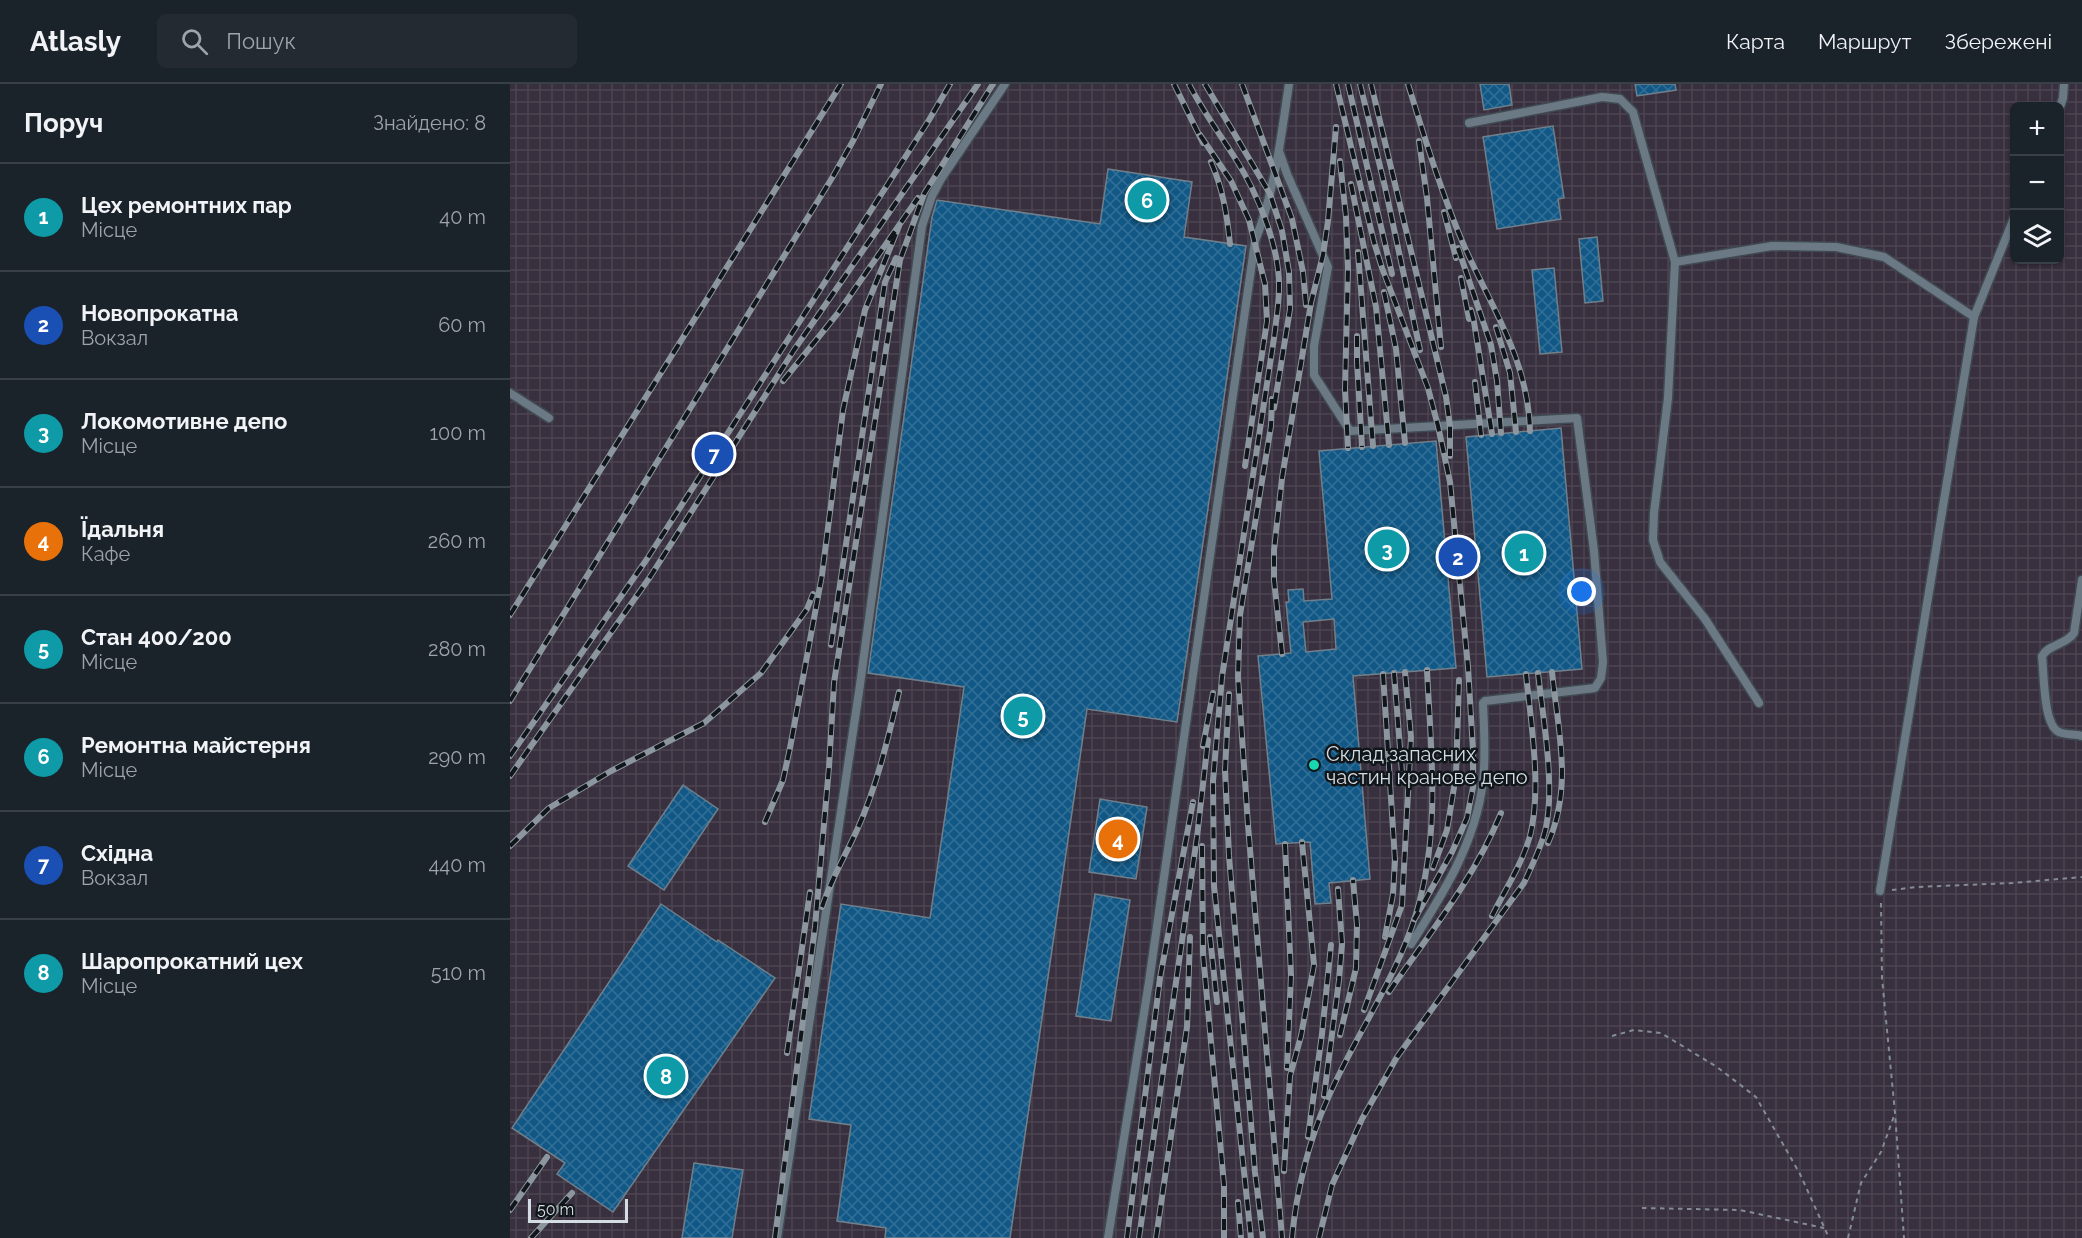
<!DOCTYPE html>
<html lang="uk">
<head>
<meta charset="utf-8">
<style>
	:root { --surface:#1a222a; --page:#232a32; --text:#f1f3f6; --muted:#9fa4a8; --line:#383f47; --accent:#8c9099 }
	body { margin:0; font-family:Raleway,sans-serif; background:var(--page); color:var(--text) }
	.controls { position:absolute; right:18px; top:18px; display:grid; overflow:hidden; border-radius:9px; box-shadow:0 2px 4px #0004 }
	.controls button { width:54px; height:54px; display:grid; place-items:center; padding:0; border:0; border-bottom:2px solid var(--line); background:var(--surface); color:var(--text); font:30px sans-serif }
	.scale { position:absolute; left:18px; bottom:15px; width:100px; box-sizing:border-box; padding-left:6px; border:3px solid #d5dde4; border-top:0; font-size:16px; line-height:21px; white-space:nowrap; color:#d5dde4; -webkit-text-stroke:4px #10161a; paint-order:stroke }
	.you { position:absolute; left:1072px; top:508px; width:21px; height:21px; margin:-15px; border:4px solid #fff; border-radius:50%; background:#1a73e8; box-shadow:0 0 0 9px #1a73e833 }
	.badge { display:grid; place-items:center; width:39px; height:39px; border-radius:50%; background:var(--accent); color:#fff; font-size:20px; font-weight:700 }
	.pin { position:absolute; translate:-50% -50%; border:3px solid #fff; box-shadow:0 2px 6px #0006 }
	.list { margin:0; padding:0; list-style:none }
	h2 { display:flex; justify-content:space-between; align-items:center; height:78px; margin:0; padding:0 24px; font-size:26px }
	h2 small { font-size:20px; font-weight:400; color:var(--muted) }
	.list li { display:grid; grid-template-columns:39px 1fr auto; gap:18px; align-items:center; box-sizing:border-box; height:108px; padding:0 24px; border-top:2px solid var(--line) }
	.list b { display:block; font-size:22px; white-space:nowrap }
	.list p { margin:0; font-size:20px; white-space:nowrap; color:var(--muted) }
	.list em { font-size:20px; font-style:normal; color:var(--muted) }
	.icon { flex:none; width:33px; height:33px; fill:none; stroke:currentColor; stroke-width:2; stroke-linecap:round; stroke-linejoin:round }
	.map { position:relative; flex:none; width:1572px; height:1154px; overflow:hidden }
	header { display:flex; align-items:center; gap:36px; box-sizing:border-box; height:84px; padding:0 30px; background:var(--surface); border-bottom:2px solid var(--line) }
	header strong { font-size:28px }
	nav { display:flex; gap:33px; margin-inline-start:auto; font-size:21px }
	.search { width:420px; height:54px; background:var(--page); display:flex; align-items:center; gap:15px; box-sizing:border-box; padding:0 21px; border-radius:9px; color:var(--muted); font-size:22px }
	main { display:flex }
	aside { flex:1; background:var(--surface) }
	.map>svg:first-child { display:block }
</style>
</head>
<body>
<header>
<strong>Atlasly</strong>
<div class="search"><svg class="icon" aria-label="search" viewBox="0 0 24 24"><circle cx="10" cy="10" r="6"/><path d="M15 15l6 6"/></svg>Пошук</div>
<nav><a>Карта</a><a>Маршрут</a><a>Збережені</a></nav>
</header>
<main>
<aside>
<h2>Поруч<small>Знайдено: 8</small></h2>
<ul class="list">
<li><span class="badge" style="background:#0f9aa8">1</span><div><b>Цех ремонтних пар</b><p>Місце</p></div><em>40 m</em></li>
<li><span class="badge" style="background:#1a4fb4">2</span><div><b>Новопрокатна</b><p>Вокзал</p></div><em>60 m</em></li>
<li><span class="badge" style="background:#0f9aa8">3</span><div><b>Локомотивне депо</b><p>Місце</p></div><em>100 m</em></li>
<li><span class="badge" style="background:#e8710a">4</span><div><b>Їдальня</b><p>Кафе</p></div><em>260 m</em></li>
<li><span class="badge" style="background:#0f9aa8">5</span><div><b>Стан 400/200</b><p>Місце</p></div><em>280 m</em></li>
<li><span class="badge" style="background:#0f9aa8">6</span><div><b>Ремонтна майстерня</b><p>Місце</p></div><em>290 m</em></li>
<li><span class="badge" style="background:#1a4fb4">7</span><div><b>Східна</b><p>Вокзал</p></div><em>440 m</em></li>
<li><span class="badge" style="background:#0f9aa8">8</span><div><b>Шаропрокатний цех</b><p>Місце</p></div><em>510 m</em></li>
</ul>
</aside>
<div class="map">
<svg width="1572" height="1154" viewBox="0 0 1572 1154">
	<defs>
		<pattern id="industrial-grid" width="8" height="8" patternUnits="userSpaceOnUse" patternTransform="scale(1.5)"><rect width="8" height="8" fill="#39303f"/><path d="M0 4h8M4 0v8" fill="none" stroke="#4c4451"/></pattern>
		<pattern id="building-cross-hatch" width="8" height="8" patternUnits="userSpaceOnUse" patternTransform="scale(1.5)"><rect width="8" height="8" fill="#115886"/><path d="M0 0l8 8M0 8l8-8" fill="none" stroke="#337097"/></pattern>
	</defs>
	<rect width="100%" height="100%" fill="#222e38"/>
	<path fill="url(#industrial-grid)" fill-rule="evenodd" d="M0,0H1572V1154H0ZM1504,22H1550V176H1504Z"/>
	<g fill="url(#building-cross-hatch)" stroke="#717f8b" stroke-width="1.5" fill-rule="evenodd">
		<path d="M970,0H999L1002,21L974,26Z"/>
		<path d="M1125,0H1165L1166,6L1127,12Z"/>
		<path d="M1043,42L1054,114L1048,115L1051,135L987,145L973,53Z"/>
		<path d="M598,85L682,98L674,153L736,162L667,638L577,625L500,1154H375L376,1144L327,1137L341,1041L299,1035L331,820L420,834L454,603L358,589L422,133L427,116L590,140Z"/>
		<path d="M1087,153L1093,217L1075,219L1069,155Z"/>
		<path d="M1044,184L1052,268L1030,270L1022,186Z"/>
		<path d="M1051,344L1072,585L977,593L956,353Z"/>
		<path d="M926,357L946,584L843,592L860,795L819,799L821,819L805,820L800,758L766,760L748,572L781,569L776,518H779L778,506L793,505L794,517L822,515L809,367ZM824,535L826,565L796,568L793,538Z"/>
		<path d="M173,701L208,725L154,806L118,782Z"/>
		<path d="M590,715L637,723L626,795L579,788Z"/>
		<path d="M585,810L620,816L601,937L566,932Z"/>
		<path d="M151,820L207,858L208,856L265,894L103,1128L47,1090L55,1079L2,1044Z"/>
		<path d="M184,1079L233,1086L222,1154H172Z"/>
	</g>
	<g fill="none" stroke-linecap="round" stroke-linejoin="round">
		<defs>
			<g id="service">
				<path d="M1550,23L1553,14L1554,0"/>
				<path d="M959,39L1092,13L1110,15L1123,28L1165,178L1158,314L1144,429L1143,456L1150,478L1195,535L1249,619"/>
				<path d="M769,67L777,90L818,183L804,262V291L840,347L1067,334L1084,467L1093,578L1091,594L1085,604L975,617L973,619C974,645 976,672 973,697C966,758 933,810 901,860"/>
				<path d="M1165,178L1262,162L1326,163L1374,173L1464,233"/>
				<path d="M0,309L39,334"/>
				<path d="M1572,496L1564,549C1556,561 1539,560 1532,572C1534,588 1533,641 1549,648C1555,651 1565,650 1572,652"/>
				<path d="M1370,807L1464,233L1504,134"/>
				<path d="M267,1154L350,601L412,142L422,112L431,95L495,0"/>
				<path d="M598,1154L639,898L745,157C765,107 771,53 779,0"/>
			</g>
		</defs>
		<use href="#service" stroke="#404a52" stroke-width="11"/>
		<g stroke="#838c95" stroke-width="2" stroke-dasharray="4.5 4.5" stroke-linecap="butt">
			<path d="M1382,806L1406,803L1503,799L1572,793"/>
			<path d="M1371,819L1372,894L1385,1029L1394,1154"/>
			<path d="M1102,952L1124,946L1151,949L1207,983L1246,1013L1290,1090L1319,1154"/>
			<path d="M1132,1124L1230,1126L1314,1144"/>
			<path d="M1338,1154L1351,1099L1371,1068L1384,1032"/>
		</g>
		<use href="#service" stroke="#6b7985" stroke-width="8"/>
		<defs>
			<g id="rail">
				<path d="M664,0L693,59"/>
				<path d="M679,0C692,26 709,49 725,74C747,108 770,163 769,204C769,220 766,237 764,254L712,593L703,697L704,802L741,1154"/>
				<path d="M695,0L760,110L772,147L779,188L780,225L764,324"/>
				<path d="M732,0L782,135L793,188L796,221"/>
				<path d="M826,0L864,158L872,184L918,304L928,342L940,398L958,583L963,666V703L957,734L942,768L904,836"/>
				<path d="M838,0L882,190"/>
				<path d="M850,0L875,103L910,266"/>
				<path d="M861,0L936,313L940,342V372"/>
				<path d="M898,0C915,55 932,111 955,164C983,226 1018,276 1020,347"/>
				<path d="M690,51L721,97L739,136L755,200L757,237L735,382"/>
				<path d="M909,57L917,114L931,263"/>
				<path d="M830,77L836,133L838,184L835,305L838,364"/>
				<path d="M701,78C713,105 717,131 720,160"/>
				<path d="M841,100L866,223L879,361"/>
				<path d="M934,128L946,174"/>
				<path d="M948,164L981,261L987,297L991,349"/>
				<path d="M848,168L863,362"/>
				<path d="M951,194L959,235"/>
				<path d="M874,208L886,265L895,359"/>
				<path d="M961,226L964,238L982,350"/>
				<path d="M986,243L1000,289L1006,348"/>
				<path d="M847,252V278L852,363"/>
				<path d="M273,297L328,229L408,114"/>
				<path d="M965,298L971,351"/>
				<path d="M762,315L761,342L730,531L728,593L738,741L772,1154"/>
				<path d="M0,531L331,0"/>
				<path d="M321,561L375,198L386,174"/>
				<path d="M772,570L764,496V466L772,394L801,219L813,171L818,137L826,43"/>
				<path d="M884,589L892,689"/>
				<path d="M873,590L885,776L883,810L875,853"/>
				<path d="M719,610L715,686L719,772L745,1088L753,1154"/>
				<path d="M0,617L322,94L343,57L371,0"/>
				<path d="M693,662L703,609"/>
				<path d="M0,672L137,475L419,36L440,0"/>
				<path d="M0,692L140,493L284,266L468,0"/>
				<path d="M255,738L273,696L280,664L312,491L333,326L355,226L389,142"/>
				<path d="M1038,759C1063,703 1048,646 1042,588"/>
				<path d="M775,760L781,891L777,984"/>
				<path d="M0,762L39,724L101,687L194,639L251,589L297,525L303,510"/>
				<path d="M692,762L693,870L714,1101V1154"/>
				<path d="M923,784L937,746L946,691L949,596"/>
				<path d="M312,823C321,796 335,772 347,746C367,702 378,655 389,608"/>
				<path d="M982,832C995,806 1012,780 1020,752C1032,705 1021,639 1016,590"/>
				<path d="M700,853L707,918"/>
				<path d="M879,908C919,850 964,795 991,729"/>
				<path d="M854,926L892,821L901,653L895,588"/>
				<path d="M830,951L846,884L847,841L843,796"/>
				<path d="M277,969L300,808"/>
				<path d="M814,1012L829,896L832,860L828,805"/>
				<path d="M798,1053L812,950L821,861"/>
				<path d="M774,1087L780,992L791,952L804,881L792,758"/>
				<path d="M728,1118L731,1154"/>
				<path d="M0,1126L37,1073"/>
				<path d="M21,1154L62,1109"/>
				<path d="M265,1154L305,843L319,683L324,599L390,176L414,110L483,0"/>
				<path d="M617,1154L650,894L683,718"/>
				<path d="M629,1154L687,753L698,656"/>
				<path d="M646,1154L677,943L680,853"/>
				<path d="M782,1154C786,1109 799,1055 818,1014C845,952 886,895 906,830C931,747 921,670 917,586"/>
				<path d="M809,1154L822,1101L852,1035L887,973L1014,799C1022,781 1032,762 1036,743C1045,701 1033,633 1028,589"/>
			</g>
		</defs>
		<use href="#rail" stroke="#8c969e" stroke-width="6"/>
		<use href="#rail" stroke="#10161a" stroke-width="4" stroke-dasharray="11" stroke-linecap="butt"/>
	</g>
	<circle fill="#19d5b2" stroke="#10161a" stroke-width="2" cx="804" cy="681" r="6"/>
	<g text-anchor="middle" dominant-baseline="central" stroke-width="5" stroke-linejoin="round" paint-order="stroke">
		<g font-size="20" fill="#d5dde4" stroke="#10161a" text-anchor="start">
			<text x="816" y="670">Склад запасних<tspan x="816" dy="23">частин кранове депо</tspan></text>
		</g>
	</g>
</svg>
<div class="controls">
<button>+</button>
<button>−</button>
<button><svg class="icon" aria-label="layers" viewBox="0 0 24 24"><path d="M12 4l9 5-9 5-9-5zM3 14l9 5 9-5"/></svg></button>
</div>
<div class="scale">50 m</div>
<div class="you"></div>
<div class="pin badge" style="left:1014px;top:469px;background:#0f9aa8">1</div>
<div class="pin badge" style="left:948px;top:473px;background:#1a4fb4">2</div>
<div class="pin badge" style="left:877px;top:465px;background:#0f9aa8">3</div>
<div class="pin badge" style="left:608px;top:755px;background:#e8710a">4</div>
<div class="pin badge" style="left:513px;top:632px;background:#0f9aa8">5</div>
<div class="pin badge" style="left:637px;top:116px;background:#0f9aa8">6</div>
<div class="pin badge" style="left:204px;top:370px;background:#1a4fb4">7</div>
<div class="pin badge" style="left:156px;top:992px;background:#0f9aa8">8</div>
</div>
</main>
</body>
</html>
